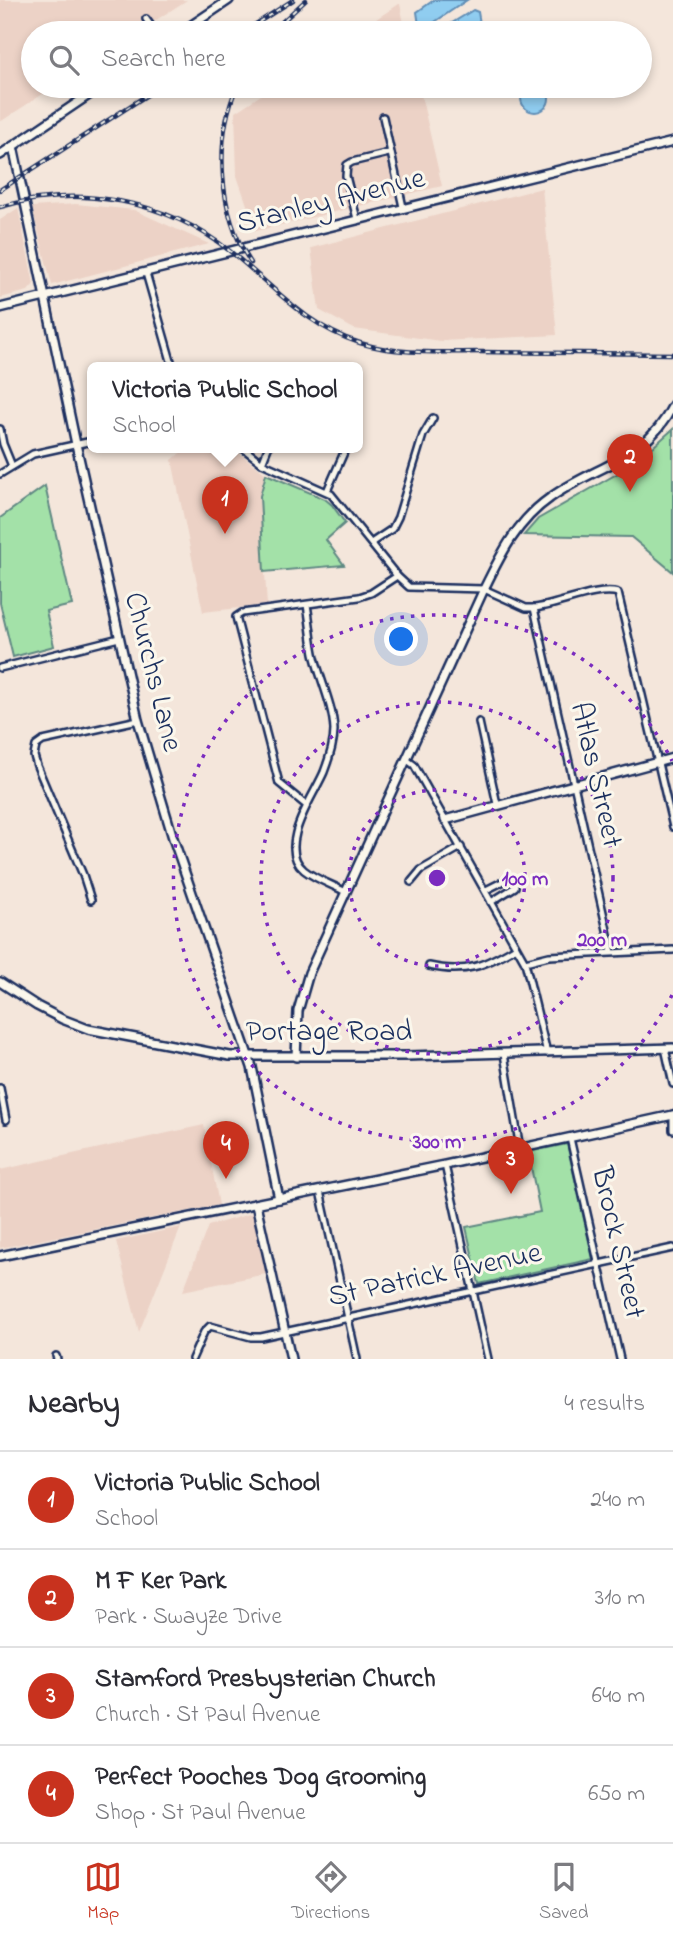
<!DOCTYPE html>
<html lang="en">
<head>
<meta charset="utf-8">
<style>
	:root { --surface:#fff; --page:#f2f2f3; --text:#2b2b33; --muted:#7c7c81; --line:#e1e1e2; --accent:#c8321e }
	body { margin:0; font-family:"Indie Flower",sans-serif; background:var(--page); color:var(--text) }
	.you { position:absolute; left:402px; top:640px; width:24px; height:24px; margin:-18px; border:5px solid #fff; border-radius:50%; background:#1a73e8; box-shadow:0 0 0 10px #1a73e833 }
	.badge { display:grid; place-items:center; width:46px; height:46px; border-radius:50%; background:var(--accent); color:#fff; font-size:23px; font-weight:700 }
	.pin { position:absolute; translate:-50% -58px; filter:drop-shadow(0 2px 4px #0008) }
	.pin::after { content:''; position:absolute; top:37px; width:24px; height:21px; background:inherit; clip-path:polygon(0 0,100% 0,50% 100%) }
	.popup { position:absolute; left:87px; top:362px; width:276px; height:91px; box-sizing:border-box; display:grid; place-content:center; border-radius:10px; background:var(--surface); filter:drop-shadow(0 2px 5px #0005); font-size:23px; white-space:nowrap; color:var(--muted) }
	.popup b { font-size:26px; color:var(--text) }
	.popup::after { content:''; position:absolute; left:50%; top:100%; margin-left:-14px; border:14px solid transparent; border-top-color:var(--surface) }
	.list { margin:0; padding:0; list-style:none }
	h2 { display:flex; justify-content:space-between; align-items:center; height:91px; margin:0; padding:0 28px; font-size:30px }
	h2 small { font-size:23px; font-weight:400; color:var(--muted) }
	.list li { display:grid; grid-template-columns:46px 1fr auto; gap:21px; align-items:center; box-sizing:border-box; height:98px; padding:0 28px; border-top:2px solid var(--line) }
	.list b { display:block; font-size:26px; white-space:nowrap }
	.list p { margin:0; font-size:23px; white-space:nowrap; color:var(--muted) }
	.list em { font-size:23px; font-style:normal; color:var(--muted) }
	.icon { flex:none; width:38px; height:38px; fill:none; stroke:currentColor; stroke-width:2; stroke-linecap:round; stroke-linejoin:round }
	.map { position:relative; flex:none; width:673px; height:1359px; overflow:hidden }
	.search { position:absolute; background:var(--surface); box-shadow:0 4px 10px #0003; left:21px; right:21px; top:21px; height:77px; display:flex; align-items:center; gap:18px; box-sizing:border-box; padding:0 24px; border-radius:38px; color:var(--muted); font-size:26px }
	.sheet { height:483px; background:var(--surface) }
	nav { display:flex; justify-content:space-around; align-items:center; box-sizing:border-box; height:98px; border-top:2px solid var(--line); background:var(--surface); font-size:19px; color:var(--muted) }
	nav a { display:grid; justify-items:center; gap:4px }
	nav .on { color:var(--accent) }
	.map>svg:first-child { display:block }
</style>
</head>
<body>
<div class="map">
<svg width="673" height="1359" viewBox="0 0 673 1359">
	<rect width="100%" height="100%" fill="#f4e6db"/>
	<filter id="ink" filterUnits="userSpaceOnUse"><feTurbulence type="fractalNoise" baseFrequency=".0143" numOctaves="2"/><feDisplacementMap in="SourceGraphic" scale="14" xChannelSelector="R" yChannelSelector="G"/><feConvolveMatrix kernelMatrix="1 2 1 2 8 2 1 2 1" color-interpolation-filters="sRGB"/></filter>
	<g filter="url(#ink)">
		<g fill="#ecd2c6">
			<path d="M0,0H187L136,33H33V86H55L0,122Z"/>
			<path d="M400,4L406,33H355L399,4Z"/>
			<path d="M275,86H419L442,186L256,231L237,176L235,112Z"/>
			<path d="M542,188L557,335L441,341L354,329L319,310L311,248Z"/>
			<path d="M76,204L134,210L209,244L52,285L32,207Z"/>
			<path d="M18,208L34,284L28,291L0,298V220Z"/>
			<path d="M186,448H233L266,474L260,496L267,605L203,612L172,460Z"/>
			<path d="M204,1125L219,1205L0,1248V1170Z"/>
			<path d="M253,1213L266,1274L183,1291L208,1226Z"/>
			<path d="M181,1227L139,1332L116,1241Z"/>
		</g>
		<g fill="#a3e1a8" stroke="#5f8883" stroke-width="2">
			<path d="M673,429V572L631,537L524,535L538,519L634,464Z"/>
			<path d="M266,474L325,499L332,505L345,523L326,540L344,565L264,572L260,496Z"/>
			<path d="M45,486L72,605L46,611L54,646L13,657L0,603V518Z"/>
			<path d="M567,1144L593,1259L479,1284L466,1227L540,1212L528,1152Z"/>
		</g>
		<g fill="#90cdf0" stroke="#618eb6" stroke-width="2">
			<path d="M434,0H467L420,32L417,12Z"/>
			<path d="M473,10L478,12L481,30L475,33H436Z"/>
			<circle cx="535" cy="98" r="14"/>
		</g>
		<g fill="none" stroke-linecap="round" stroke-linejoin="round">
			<defs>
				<g id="street">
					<path d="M146,19L156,33"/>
					<path d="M383,117L403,207"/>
					<path d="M357,219L346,176L347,165L352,162L389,153"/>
					<path d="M146,273L173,368"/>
					<path d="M0,429L3,444L12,466"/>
					<path d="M243,448L262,463L331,494L397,576L409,587L484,589L526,608H534C557,606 596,587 618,593L673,827"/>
					<path d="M262,463L268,448"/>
					<path d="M0,474L33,454L92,441"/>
					<path d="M327,491L346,448"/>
					<path d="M371,543L392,529L398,517L423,435L433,418"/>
					<path d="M307,605C310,621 311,637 314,653C319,678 333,704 334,730C334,744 329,759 324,772C314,796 276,847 304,870C315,879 333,885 346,892"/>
					<path d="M534,608L612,952"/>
					<path d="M0,668L119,638"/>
					<path d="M479,722L497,804"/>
					<path d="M407,760L414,765L525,962L547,1053"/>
					<path d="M306,805L279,783L236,617L242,613L359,597L371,593L397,576"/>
					<path d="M411,882L421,870L461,847"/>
					<path d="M486,890L508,879L515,880V887L491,902"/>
					<path d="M91,900L83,875L37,766L34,756L36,746L43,741L138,720"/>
					<path d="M525,962L549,956L673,950"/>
					<path d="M429,966C466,974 484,966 516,947"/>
					<path d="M665,1048L673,1084"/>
					<path d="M504,1054L520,1149"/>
					<path d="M0,1088L6,1120"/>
					<path d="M673,1114V1130"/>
					<path d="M570,1138L620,1359"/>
					<path d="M445,1165L488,1359"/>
					<path d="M320,1191L357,1359"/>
					<path d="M56,1356L57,1359"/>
					<path d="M192,1359L204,1332L210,1326L251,1337H261L673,1248"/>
				</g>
				<g id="secondary">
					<path d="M180,33L229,0"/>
					<path d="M13,146L76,444L138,720L173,838L252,1067L279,1199"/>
					<path d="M0,155L102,86"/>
					<path d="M0,308L673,142"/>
					<path d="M445,820L673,758"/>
					<path d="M0,982L37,1006L62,1019L88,1029L230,1056H407L673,1048"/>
					<path d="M296,1057L298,1011L309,973L484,589C501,554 517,521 550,498C595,465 646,461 673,405"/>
					<path d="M256,1204L291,1359"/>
					<path d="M0,1256L445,1165L673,1115"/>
				</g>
			</defs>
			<use href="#street" stroke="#1b2f5e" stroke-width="10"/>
			<use href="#secondary" stroke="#1b2f5e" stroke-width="12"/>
			<use href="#street" stroke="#fbf7ec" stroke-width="5"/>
			<use href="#secondary" stroke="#fbf7ec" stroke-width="7"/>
			<defs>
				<g id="rail">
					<path d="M242,33L293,0"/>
					<path d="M270,33L306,0"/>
					<path d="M237,86C214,141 218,213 251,263"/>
					<path d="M0,190L161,86"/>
					<path d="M0,207C79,184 167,200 231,252C273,286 307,327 360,343C399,355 441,352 481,352C545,353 609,353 673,354"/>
				</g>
			</defs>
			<use href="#rail" stroke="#1b2f5e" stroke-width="4.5"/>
			<use href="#rail" stroke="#fbf7ec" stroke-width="2" stroke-dasharray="5" stroke-linecap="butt"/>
		</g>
	</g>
	<g fill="none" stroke="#7b2cbf" stroke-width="3.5" stroke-dasharray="3.5 7">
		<circle cx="437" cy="878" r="88"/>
		<circle cx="437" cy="878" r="176"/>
		<path d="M672 995A263 263 0 1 1 672 761"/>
	</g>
	<g text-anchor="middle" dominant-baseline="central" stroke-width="6" stroke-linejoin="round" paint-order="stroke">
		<g font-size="30" fill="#1b2f5e" stroke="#fbf7ec">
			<text transform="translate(331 202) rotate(-14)">Stanley Avenue</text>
			<text transform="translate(152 672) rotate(76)">Churchs Lane</text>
			<text transform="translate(595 775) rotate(77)">Atlas Street</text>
			<text x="329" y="1033">Portage Road</text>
			<text transform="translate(617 1243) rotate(77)">Brock Street</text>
			<text transform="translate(435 1276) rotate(-12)">St Patrick Avenue</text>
		</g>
	</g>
	<circle cx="437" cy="878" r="10" fill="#7b2cbf" stroke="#fbf7ec" stroke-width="3.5"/>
	<g font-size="21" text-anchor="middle" font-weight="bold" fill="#7b2cbf" stroke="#fbf7ec" stroke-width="6" stroke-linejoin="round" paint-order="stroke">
		<text x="525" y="885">100 m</text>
		<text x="602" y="946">200 m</text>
		<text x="437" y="1148">300 m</text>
	</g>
</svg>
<div class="you"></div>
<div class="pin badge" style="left:225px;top:534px">1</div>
<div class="popup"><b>Victoria Public School</b>School</div>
<div class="pin badge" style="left:630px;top:492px">2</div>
<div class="pin badge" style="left:511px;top:1194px">3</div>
<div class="pin badge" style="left:226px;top:1179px">4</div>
<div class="search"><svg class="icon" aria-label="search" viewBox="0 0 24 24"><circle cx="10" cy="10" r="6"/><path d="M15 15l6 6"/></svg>Search here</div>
</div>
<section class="sheet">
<h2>Nearby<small>4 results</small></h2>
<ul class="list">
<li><span class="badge">1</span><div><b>Victoria Public School</b><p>School</p></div><em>240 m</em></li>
<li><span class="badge">2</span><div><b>M F Ker Park</b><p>Park · Swayze Drive</p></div><em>310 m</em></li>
<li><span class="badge">3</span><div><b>Stamford Presbysterian Church</b><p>Church · St Paul Avenue</p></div><em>640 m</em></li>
<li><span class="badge">4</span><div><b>Perfect Pooches Dog Grooming</b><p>Shop · St Paul Avenue</p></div><em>650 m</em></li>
</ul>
</section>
<nav>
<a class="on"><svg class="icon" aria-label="map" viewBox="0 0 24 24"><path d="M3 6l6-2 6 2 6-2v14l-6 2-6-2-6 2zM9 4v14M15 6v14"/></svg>Map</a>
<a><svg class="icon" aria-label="directions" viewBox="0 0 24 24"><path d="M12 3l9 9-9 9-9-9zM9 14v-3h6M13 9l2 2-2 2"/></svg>Directions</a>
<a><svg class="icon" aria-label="saved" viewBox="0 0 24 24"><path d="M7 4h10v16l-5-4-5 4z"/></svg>Saved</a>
</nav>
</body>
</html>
